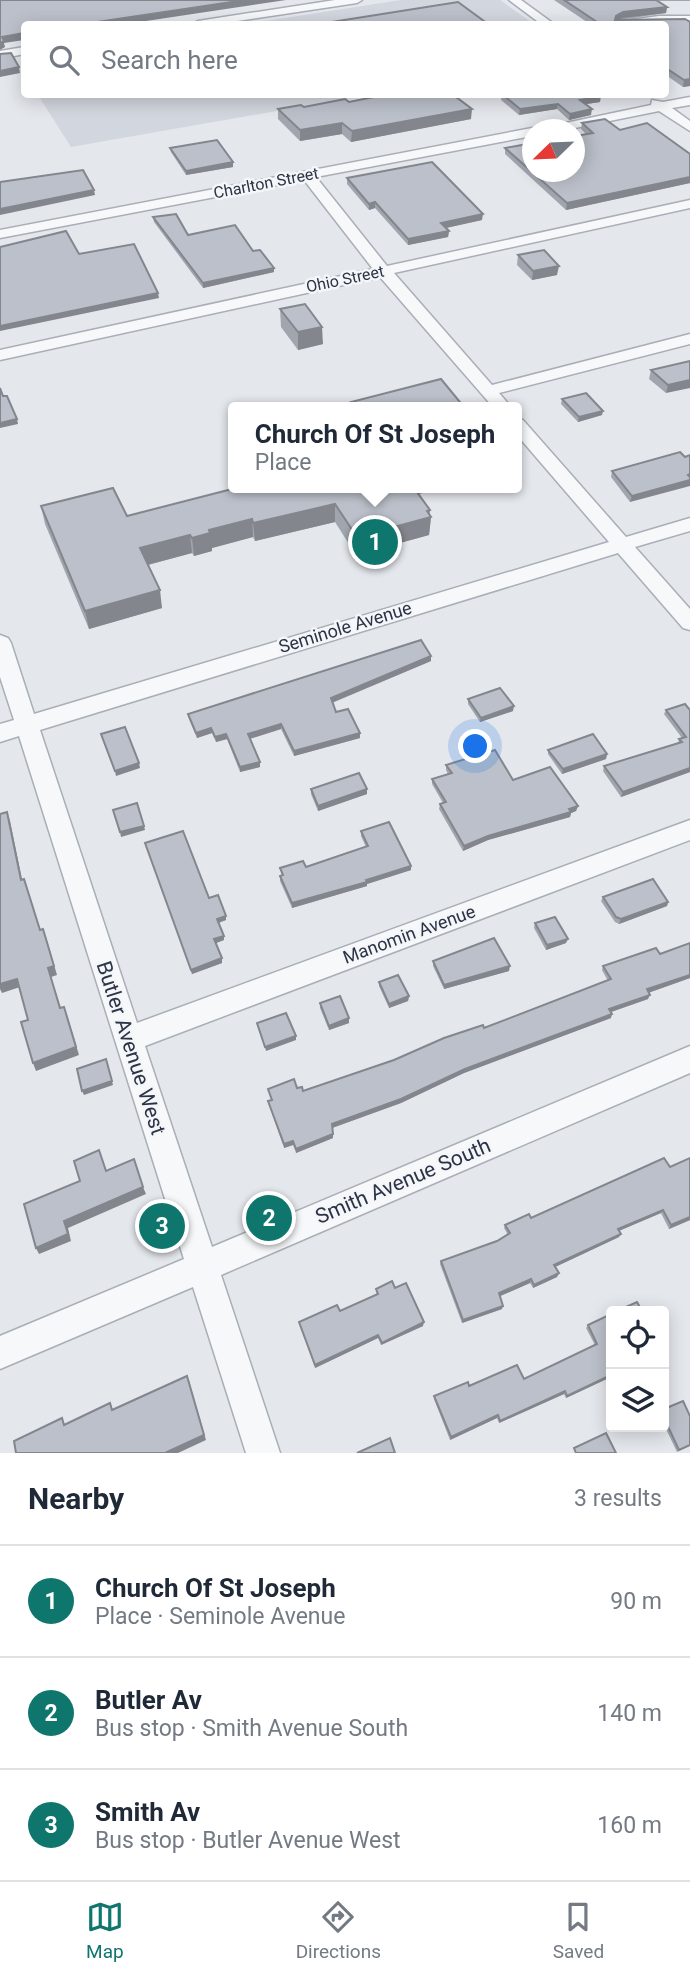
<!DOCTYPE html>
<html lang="en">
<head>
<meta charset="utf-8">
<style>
	:root { --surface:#fff; --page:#f6f6f7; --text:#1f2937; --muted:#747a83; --line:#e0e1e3; --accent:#0f766e }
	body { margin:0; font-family:Roboto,sans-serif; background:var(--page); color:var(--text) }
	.controls { position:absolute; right:21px; bottom:21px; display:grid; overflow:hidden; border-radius:7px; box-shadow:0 4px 18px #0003 }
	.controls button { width:63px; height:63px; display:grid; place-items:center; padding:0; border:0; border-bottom:2px solid var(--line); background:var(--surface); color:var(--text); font:35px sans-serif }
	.compass { position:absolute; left:522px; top:119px; width:63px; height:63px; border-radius:50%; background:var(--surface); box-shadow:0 4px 18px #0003; rotate:247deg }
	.you { position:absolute; left:476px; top:747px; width:24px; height:24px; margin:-18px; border:5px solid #fff; border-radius:50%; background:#1a73e8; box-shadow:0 0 0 10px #1a73e833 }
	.badge { display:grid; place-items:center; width:46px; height:46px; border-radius:50%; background:var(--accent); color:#fff; font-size:23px; font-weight:700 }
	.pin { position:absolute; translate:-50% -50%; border:4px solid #fff; box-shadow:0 2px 7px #0006 }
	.popup { position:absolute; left:228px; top:402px; width:294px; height:91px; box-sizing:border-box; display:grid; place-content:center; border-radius:7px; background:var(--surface); filter:drop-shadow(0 2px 5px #0005); font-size:23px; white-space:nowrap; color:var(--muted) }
	.popup b { font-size:26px; color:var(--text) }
	.popup::after { content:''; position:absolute; left:50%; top:100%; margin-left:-14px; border:14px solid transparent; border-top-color:var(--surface) }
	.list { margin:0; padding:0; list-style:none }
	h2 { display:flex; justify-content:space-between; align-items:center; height:91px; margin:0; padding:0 28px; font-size:30px }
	h2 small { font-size:23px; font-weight:400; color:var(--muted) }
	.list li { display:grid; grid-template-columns:46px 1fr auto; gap:21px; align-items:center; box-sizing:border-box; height:112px; padding:0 28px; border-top:2px solid var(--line) }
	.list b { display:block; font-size:26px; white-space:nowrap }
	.list p { margin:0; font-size:23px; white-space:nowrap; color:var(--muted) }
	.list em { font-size:23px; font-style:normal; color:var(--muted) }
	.icon { flex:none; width:38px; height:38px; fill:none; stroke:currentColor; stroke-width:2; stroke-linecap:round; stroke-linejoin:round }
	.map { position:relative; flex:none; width:690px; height:1453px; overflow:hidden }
	.search { position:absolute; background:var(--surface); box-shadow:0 4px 18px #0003; left:21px; right:21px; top:21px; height:77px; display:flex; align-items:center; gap:18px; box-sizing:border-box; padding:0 24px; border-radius:7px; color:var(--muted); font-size:26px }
	.sheet { height:427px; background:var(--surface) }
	nav { display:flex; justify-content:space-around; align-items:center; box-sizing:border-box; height:98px; border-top:2px solid var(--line); background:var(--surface); font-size:19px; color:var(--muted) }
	nav a { display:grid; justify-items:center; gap:4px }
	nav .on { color:var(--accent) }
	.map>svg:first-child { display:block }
</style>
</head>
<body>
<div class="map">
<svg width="690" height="1453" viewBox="0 0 690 1453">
	<rect width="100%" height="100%" fill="#e4e7ec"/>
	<g fill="#d2d6de">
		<path d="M401,0H500L534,24H246Z"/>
		<path d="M38,95H368L71,147Z"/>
	</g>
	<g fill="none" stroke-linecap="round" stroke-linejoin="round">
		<defs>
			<g id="minor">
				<path d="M335,0H362L357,3L217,24H192L198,21Z"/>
				<path d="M509,0H521L554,24H541Z"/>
				<path d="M659,16H690V22L616,24L622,21Z"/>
				<path d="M24,47V54L0,59V51Z"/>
				<path d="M690,97V105L672,108L690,121V131L659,111L565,130H532V136L316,177L387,266L690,200V208L394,273L492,385L690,334V344L499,393L511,407H493L380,277L0,360V350L373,269L304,180L0,238V230L532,128L537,129L651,105L652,100L663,102Z"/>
				<path d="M517,419L523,420L626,537L690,518V531L635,547L690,609V630L683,628L618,553L40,730L137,1023L690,820V840L145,1046L212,1247L690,1046V1073L221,1275L280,1453H246L193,1287L0,1369V1336L184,1259L19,736L0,742V724L14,720L0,677V635L8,638L11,643L34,714L609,542L517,435Z"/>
			</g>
		</defs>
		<use href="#minor" stroke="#a9aeb7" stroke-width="3"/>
		<use href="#minor" fill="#f7f8fa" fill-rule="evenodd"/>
	</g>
	<g fill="#a1a5ae">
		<path d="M554,0H690V1H658L667,7L666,13L619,20L685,19L690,22V86L683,87L666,75V24H590Z"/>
		<path d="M383,94H452L471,119L351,142L342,134L300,141L278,119V109L304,107L349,102L384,95Z"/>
		<path d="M502,94L600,102L586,104L591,115L569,120L557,109L519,115L501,100Z"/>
		<path d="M582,123L620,130L690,154V183L566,210L505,154V148L586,134L581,129Z"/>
		<path d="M170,148L233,162V167L186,175L171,152Z"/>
		<path d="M347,178L482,220L446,228L449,231L448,237L408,245L375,208L369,210L347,184Z"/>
		<path d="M153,217L188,235L253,251L274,272L203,288L154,222Z"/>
		<path d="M518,255L557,275L532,280L517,265Z"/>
		<path d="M280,309L323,344L298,350L281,327Z"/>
		<path d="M690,361L666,393L649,379L651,370Z"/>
		<path d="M562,399L602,415L578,422L561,404Z"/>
		<path d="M680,452L630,502L611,477L612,471Z"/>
		<path d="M230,485L233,488H427L426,492L418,494L431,517L429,535L356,555L335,522L255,541L253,537L212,548V551L194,556L192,553L148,565L162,608L89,629L45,524L41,506L127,516L231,489Z"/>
		<path d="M431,661L332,703L336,712L360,733V738L294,756L281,729L250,739L260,767L240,772L227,739L216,742L212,733L197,738L189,719L188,714Z"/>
		<path d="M468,699L513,711L480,722L468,704Z"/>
		<path d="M685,704L690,772L621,797L603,771L604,766L678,744L679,739L682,738L664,714L666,710Z"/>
		<path d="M548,750L607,754L606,759L562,774L548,754Z"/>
		<path d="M446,765L513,780L578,806L576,811L571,813L570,817L488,840L463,851L439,809L440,804L443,803L432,784V779L448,774L446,770Z"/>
		<path d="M311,789H367V794L318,811L311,794Z"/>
		<path d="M361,831L411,866V870L367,884V886L292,908L280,881V876L282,875L280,868L306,867L366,847L361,836Z"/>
		<path d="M145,843L209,898L226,920L219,923L224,940L215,943L222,963L192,974Z"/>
		<path d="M603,897L668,902L667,906L619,924L615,922L601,901Z"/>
		<path d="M535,923L566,943L546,950L534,928Z"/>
		<path d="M690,943V978L648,993V999L611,1012V1018L464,1073L401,1103L332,1128L333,1138L296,1153L293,1145L284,1148L269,1105L268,1101L271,1100L268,1089L297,1088L303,1091L484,1028L608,981L602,970L603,966L660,954Z"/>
		<path d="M433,961L509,971L444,989L433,966Z"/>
		<path d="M379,982L409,996L408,1001L389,1008L379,986Z"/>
		<path d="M320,1003L349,1023L329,1030L320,1008Z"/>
		<path d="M690,1158V1220L669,1229L661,1213L619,1231V1237L555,1267L559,1273L557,1277L533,1288L530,1283L500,1296L502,1309L462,1323L440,1264L441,1261L497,1241L508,1235L504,1228L505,1225L531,1218L670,1167Z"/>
		<path d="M395,1288L423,1326L381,1345L378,1338L315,1368L299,1322L340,1311L377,1295L376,1289Z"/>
		<path d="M611,1314V1377L566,1398L564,1394L499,1423L497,1418L450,1440L434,1399V1396L469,1386L524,1379L595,1345L586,1328L588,1325Z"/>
		<path d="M664,1409L690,1446L677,1452L664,1425Z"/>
	</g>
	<g fill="#83868d">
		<path d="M245,0H286L126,24H84Z"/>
		<path d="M667,7L666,13L622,18L615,22L616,16L623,12Z"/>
		<path d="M24,33V40L4,43L5,47L0,50V43L2,37Z"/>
		<path d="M19,67L20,73L0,77V71Z"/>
		<path d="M690,79V86L683,87L684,80Z"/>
		<path d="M601,96L600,102L580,105V100Z"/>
		<path d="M558,104L557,109L519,115L520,109Z"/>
		<path d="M472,109L471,119L351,142L352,131Z"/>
		<path d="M592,109L591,115L569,120L570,114Z"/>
		<path d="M342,123V134L300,141V130Z"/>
		<path d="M233,162V167L186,175V171Z"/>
		<path d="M690,177V183L566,210L567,203Z"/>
		<path d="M94,190L95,195L0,215V209Z"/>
		<path d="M375,202V208L369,210V204Z"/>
		<path d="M483,214L482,220L441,229V223Z"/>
		<path d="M449,231L448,237L408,245V239Z"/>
		<path d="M559,266L557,275L532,280L533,271Z"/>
		<path d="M274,268V272L203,288V283Z"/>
		<path d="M158,293L159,298L0,331V326Z"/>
		<path d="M322,327L323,344L298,350V332Z"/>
		<path d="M690,380V388L666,393L668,385Z"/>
		<path d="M603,411L602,415L578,422L579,417Z"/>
		<path d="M17,419L18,424L0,428V423Z"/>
		<path d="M522,424L520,442L517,445V429Z"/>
		<path d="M690,474V486L630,502L632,496Z"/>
		<path d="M408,488H427L426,492L407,497Z"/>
		<path d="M485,488H500L484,492Z"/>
		<path d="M335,504V522L255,541L253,523Z"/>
		<path d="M430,510L429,517H431L429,535L356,555L357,537Z"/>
		<path d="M252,519L253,537L212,548V551L194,556L192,538L209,530Z"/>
		<path d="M190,535L192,553L143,566L140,548Z"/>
		<path d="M160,590L162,608L89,629L85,611Z"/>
		<path d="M431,656V661L331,703V698Z"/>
		<path d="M514,706L513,711L480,722L481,718Z"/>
		<path d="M281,724V729L249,739L248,734Z"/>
		<path d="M211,728L212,733L197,738L196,733Z"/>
		<path d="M360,733V738L294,756V751Z"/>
		<path d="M226,734L227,739L216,742L215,737Z"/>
		<path d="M607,754L606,759L562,774L563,769Z"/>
		<path d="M260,762V767L240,772V767Z"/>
		<path d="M139,763L140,768L116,776L115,771Z"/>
		<path d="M690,768V772L621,797L623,792Z"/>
		<path d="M367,789V794L318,811V806Z"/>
		<path d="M578,806L576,811L571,813L570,817L488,840L463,851L464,846L488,836Z"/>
		<path d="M7,812L10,821L24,889L21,880Z"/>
		<path d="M144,826L145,830L121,837L120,832Z"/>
		<path d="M411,866V870L367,884V886L292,908V903Z"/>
		<path d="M668,902L667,906L619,924L621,919Z"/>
		<path d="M226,916V920L217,923V919Z"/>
		<path d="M224,936V940L214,944V939Z"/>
		<path d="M46,937L57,975L51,977L48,968Z"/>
		<path d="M568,939L566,943L546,950L547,945Z"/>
		<path d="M222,958V963L192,974L191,970Z"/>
		<path d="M510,966L509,971L444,989V985Z"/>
		<path d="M690,975V978L645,994L647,989Z"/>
		<path d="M17,979L20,987L2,993L0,989V984Z"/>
		<path d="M650,995L648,999L608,1013L609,1009Z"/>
		<path d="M409,996L408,1001L389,1008V1004Z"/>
		<path d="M612,1014L611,1018L464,1073L401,1103L332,1128V1124L465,1069Z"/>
		<path d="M67,1015L79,1055L36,1071L33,1063Z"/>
		<path d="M349,1018V1023L329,1030V1026Z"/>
		<path d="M296,1036V1040L266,1051L265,1047Z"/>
		<path d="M106,1059L113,1085L84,1095L82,1091Z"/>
		<path d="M333,1134V1138L296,1153V1149Z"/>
		<path d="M293,1141V1145L284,1148V1144Z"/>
		<path d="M143,1187L146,1194L68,1228L71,1241L39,1254L36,1248L64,1221Z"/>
		<path d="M663,1210L661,1213L616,1232L618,1229Z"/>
		<path d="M690,1217V1220L669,1229L671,1225Z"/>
		<path d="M621,1234L619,1237L553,1268L554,1265Z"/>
		<path d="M559,1273L557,1277L533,1288L534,1285Z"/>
		<path d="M531,1279L530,1283L498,1297L499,1293Z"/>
		<path d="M503,1306L502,1309L462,1323L463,1320Z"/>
		<path d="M424,1322L423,1326L381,1345L382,1343Z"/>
		<path d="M378,1335V1338L315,1368V1365Z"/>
		<path d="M611,1375V1377L566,1398L567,1396Z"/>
		<path d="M189,1381L206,1440L178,1453H165Z"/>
		<path d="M565,1391L564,1394L499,1423L500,1421Z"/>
		<path d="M498,1415L497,1418L450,1440L451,1437Z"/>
	</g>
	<g fill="#bbc0ca" stroke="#83868d" stroke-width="2">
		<path d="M0,0H245L84,24H24V33L2,37L4,41L0,43Z"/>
		<path d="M564,0H656L667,7L623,12L616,16L615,20L685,19L690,22V79L684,80L666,68V24H600Z"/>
		<path d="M458,2L488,24H319Z"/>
		<path d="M11,53L19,67L0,71V54Z"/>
		<path d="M389,94H452L472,109L352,131L342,123L300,130L278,109L301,105L304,107L345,99L349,102Z"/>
		<path d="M502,94H599L601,96L580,100L592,109L570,114L558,104L520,109Z"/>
		<path d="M605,119L620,130L647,123L690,154V177L567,203L505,148L533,143V172H575V136L593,133L582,123Z"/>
		<path d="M217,140L233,162L186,171L170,148Z"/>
		<path d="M432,162L483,214L441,223L449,231L408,239L375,202L369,204L347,178Z"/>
		<path d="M83,170L94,190L0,209V182Z"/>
		<path d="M176,214L188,235L235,225L253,251L260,250L274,268L203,283L153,217Z"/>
		<path d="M66,231L79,254L134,244L158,293L0,326V247Z"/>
		<path d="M544,250L559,266L533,271L518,255Z"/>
		<path d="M305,304L322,327L298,332L280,309Z"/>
		<path d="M690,361V380L668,385L651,370Z"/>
		<path d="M441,379L464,407H355L351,402Z"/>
		<path d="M0,388L3,396H7L17,419L0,423Z"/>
		<path d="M586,393L603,411L579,417L562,399Z"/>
		<path d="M680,452L685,457L690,455V474L688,475L690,477V480L632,496L612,471Z"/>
		<path d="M233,484V488H414L430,510L427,511L431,517L357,537L335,504L253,523L252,519L209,530L210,533L192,538L190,535L140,548L160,590L85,611L41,506L113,488L127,516L232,489L230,485Z"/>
		<path d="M421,640L431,656L331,698L336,712L348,709L360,733L294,751L281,724L248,734L260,762L240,767L226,734L215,737L211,728L196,733L188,714Z"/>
		<path d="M500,688L514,706L481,718L468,699Z"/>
		<path d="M685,704L690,710V768L623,792L604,766L682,742L679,739L686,737L666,710Z"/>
		<path d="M125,727L139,763L115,771L101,734Z"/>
		<path d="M593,734L607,754L563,769L548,750Z"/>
		<path d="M495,750L513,780L550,767L578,806L569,809L571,812L488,836L464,846L440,804L446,802L432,779L452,773L446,765Z"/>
		<path d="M359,773L367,789L318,806L311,789Z"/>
		<path d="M137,803L144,826L120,832L113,810Z"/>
		<path d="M7,812L21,880L24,879L40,930L43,929L54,966L48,968L60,1008L64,1007L76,1047L33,1063L21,1022L28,1020L17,979L0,984V814Z"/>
		<path d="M389,822L411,866L366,880L367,882L292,903L280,876L283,875L280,868L303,861L306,867L368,846L361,831Z"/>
		<path d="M183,831L209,898L218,895L226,916L217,919L224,936L214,939L222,958L191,970L145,843Z"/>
		<path d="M653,879L668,902L621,919L616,917L603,897Z"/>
		<path d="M555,917L568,939L547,945L535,923Z"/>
		<path d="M494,938L510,966L444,985L433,961Z"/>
		<path d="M690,943V975L647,989L650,995L609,1009L612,1014L465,1069L401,1099L332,1124L333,1134L296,1149L293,1141L284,1144L268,1101L272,1100L268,1089L294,1079L297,1088L302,1087L303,1091L394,1060L444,1038L483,1025L484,1028L611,979L603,966L656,948L660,954Z"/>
		<path d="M398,975L409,996L389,1004L379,982Z"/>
		<path d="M340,996L349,1018L329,1026L320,1003Z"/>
		<path d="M286,1013L296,1036L265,1047L257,1023Z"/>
		<path d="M106,1059L112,1081L82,1091L77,1069Z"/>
		<path d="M99,1150L106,1171L134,1159L143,1187L64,1221L68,1234L36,1248L24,1204L80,1181L74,1161Z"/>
		<path d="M664,1158L670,1167L690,1158V1217L671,1225L663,1210L618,1229L621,1234L554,1265L559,1273L534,1285L531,1279L499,1293L503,1306L463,1320L441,1261L497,1241L510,1233L505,1225L529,1214L531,1218Z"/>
		<path d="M392,1281L395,1288L406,1283L424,1322L382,1343L378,1335L315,1365L299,1322L337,1305L340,1311L378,1294L376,1289Z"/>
		<path d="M637,1302L642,1311H617Z"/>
		<path d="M611,1314V1375L567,1396L565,1391L500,1421L498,1415L451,1437L434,1396L468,1382L469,1386L517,1365L524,1379L597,1344L588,1325Z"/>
		<path d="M187,1376L204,1435L165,1453H16L14,1441L62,1418L64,1425L110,1403L112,1410Z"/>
		<path d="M683,1401L690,1416V1445L679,1450L664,1418V1409Z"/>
		<path d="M606,1433L616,1453H576L574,1448Z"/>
		<path d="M390,1438L395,1453H357Z"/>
	</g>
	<g text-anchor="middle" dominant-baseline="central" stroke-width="5" stroke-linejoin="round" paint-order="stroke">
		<g font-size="16" fill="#2b3445" stroke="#f4f6f9">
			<text transform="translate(266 183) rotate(-11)">Charlton Street</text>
			<text transform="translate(345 279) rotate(-12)">Ohio Street</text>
		</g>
		<g font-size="18" fill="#2b3445" stroke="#f4f6f9">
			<text transform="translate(345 627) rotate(-17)">Seminole Avenue</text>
			<text transform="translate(409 934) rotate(-20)">Manomin Avenue</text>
		</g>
		<g font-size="21" fill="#2b3445" stroke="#f4f6f9">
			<text transform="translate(131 1048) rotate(72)">Butler Avenue West</text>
			<text transform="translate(403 1181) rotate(-23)">Smith Avenue South</text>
		</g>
	</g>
</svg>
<div class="controls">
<button><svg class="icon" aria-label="locate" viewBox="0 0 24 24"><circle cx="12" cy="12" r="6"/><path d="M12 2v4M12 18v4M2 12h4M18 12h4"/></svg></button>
<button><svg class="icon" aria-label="layers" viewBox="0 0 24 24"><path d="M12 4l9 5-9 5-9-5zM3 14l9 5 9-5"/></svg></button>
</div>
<svg class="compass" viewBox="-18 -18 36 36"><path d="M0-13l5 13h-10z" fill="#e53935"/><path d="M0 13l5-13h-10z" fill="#747a83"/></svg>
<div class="you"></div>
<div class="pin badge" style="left:375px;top:542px">1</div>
<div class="popup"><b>Church Of St Joseph</b>Place</div>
<div class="pin badge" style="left:269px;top:1218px">2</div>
<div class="pin badge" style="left:162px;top:1226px">3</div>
<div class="search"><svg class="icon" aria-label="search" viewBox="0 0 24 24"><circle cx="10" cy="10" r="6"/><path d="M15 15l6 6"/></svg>Search here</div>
</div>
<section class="sheet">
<h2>Nearby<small>3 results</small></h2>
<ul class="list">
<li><span class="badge">1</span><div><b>Church Of St Joseph</b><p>Place · Seminole Avenue</p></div><em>90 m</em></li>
<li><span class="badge">2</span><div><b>Butler Av</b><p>Bus stop · Smith Avenue South</p></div><em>140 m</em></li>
<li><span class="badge">3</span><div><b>Smith Av</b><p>Bus stop · Butler Avenue West</p></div><em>160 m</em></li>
</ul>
</section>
<nav>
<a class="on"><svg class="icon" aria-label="map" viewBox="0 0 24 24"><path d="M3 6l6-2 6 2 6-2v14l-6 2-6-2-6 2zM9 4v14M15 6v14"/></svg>Map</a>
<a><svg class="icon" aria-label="directions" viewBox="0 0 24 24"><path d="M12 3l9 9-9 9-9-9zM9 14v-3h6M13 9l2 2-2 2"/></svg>Directions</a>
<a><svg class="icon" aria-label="saved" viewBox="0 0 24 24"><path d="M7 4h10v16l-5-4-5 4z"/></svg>Saved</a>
</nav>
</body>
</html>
